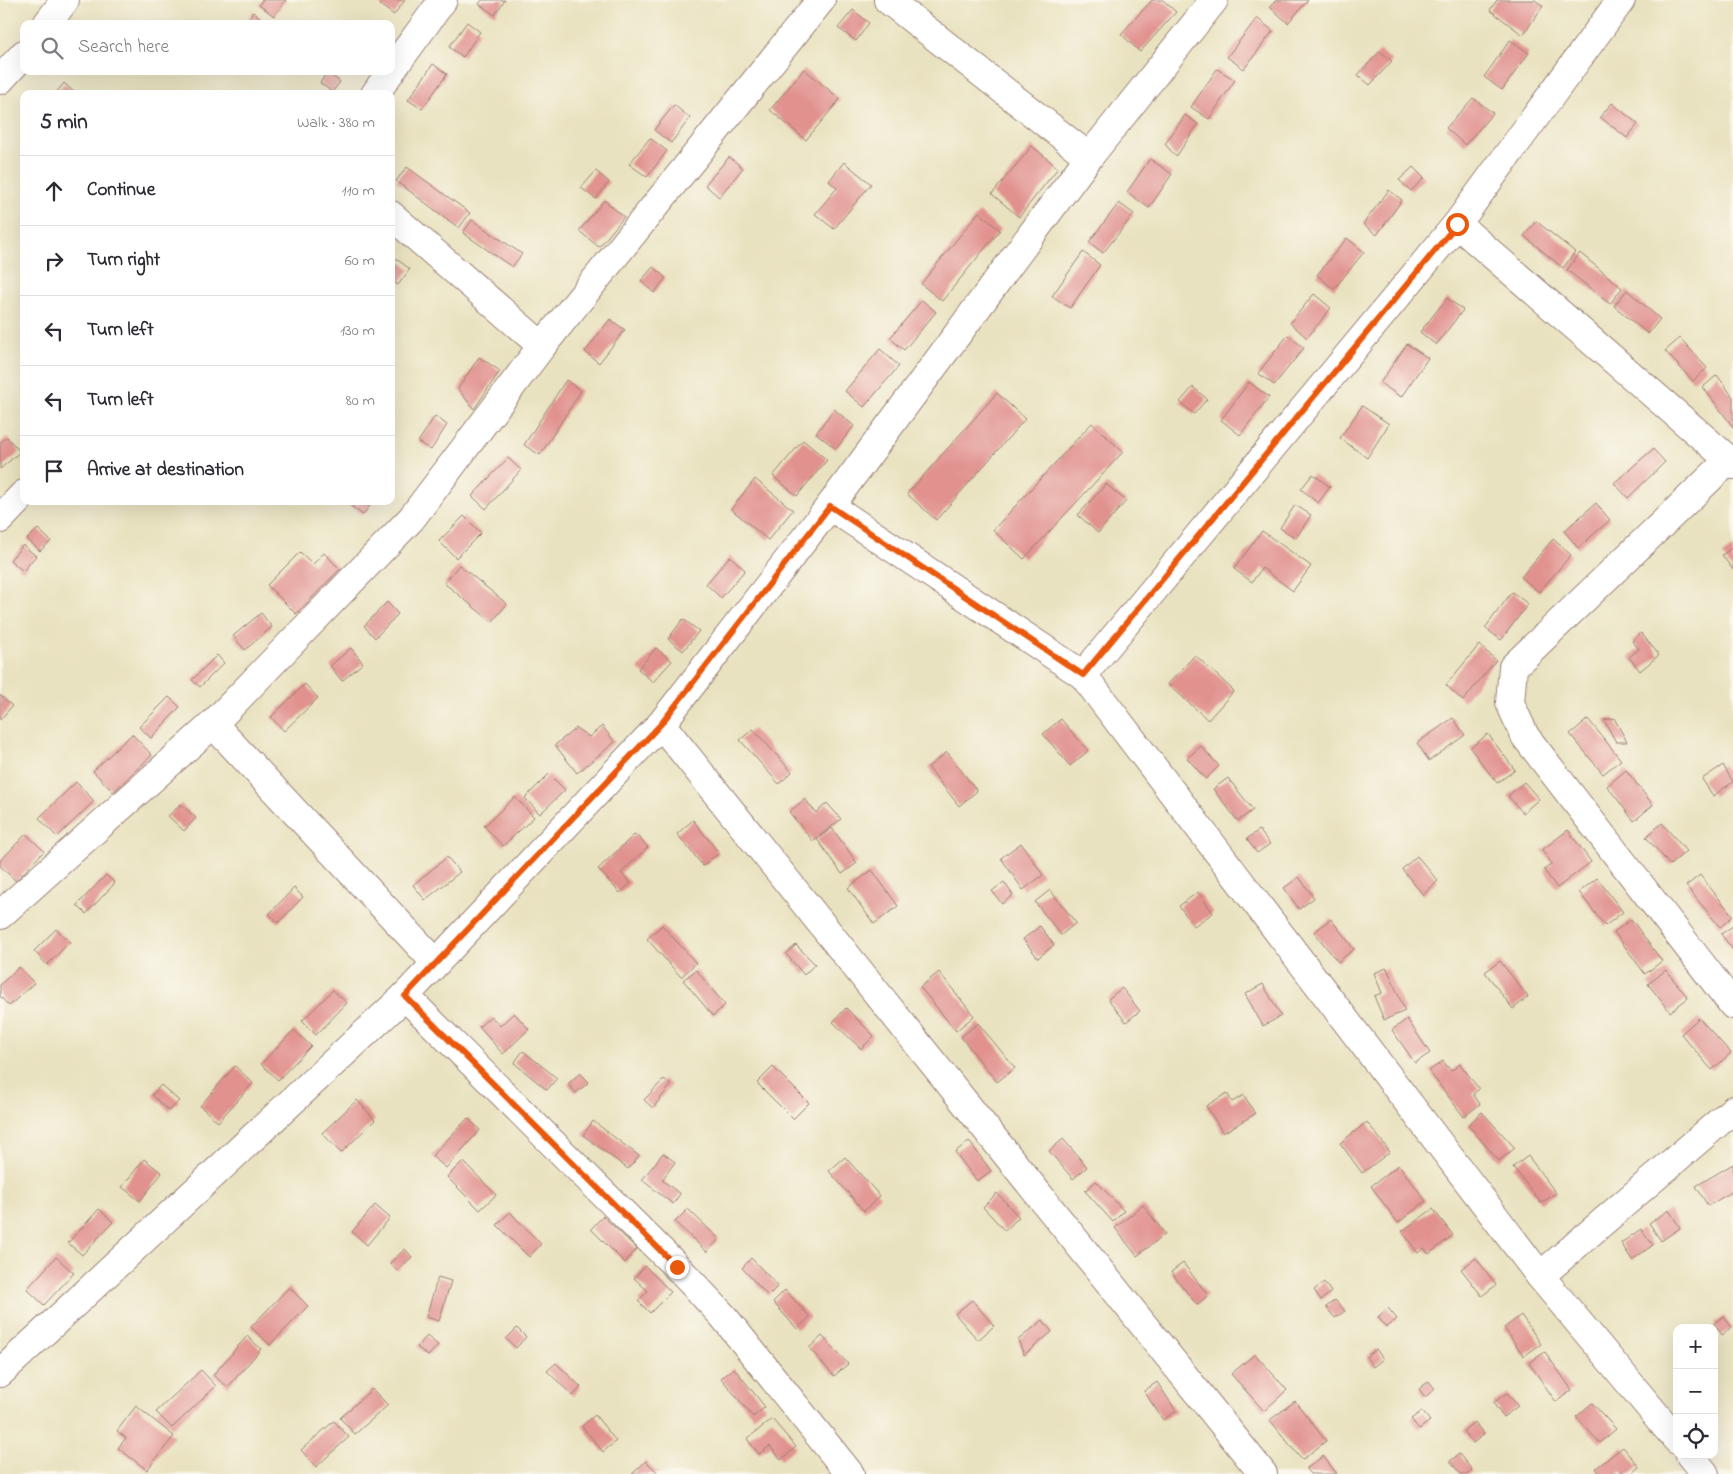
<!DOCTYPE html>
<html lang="en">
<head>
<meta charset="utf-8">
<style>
	:root { --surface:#fff; --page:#f2f2f3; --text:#2b2b33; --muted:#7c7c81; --line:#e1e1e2 }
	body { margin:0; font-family:"Indie Flower",sans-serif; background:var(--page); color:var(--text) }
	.controls { position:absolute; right:15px; bottom:15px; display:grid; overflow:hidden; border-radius:10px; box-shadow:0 5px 20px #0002 }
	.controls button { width:45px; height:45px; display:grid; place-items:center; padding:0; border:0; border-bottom:1px solid var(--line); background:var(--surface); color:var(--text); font:25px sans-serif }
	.stop { position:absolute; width:15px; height:15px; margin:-11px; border:4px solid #ea580c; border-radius:50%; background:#fff }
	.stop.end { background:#ea580c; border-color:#fff; box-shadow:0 1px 5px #0008 }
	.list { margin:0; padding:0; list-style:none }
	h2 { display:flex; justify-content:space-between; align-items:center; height:65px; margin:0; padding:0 20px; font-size:21px }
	h2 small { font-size:16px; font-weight:400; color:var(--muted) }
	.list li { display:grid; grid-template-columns:32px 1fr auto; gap:15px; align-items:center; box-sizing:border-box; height:70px; padding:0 20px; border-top:1px solid var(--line) }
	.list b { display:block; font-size:19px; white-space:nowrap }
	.list em { font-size:16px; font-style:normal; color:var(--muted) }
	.icon { flex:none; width:28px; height:28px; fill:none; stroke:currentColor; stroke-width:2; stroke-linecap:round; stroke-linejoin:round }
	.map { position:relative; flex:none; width:1733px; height:1474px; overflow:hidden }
	.search { position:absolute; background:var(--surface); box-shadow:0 5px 20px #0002; left:20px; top:20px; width:375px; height:55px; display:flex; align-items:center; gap:12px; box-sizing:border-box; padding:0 18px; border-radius:10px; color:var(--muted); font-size:19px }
	.panel { position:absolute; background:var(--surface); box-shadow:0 5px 20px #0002; left:20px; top:90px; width:375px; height:415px; border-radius:10px }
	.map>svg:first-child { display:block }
</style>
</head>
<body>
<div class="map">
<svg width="1733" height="1474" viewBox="0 0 1733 1474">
	<rect width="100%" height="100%" fill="#fbf7ec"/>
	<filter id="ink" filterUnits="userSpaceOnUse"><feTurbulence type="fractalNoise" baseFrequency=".02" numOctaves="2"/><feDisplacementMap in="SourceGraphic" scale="10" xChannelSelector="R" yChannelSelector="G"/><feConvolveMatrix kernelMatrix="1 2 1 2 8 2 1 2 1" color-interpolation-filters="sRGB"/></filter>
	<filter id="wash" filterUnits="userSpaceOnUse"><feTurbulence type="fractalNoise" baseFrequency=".0096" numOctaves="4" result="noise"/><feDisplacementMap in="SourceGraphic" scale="20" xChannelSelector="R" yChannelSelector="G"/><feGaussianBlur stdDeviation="1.12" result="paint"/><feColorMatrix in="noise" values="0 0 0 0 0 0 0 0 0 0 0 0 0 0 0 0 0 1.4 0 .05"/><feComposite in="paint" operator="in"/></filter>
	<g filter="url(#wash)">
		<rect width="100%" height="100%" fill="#e9e2c0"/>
		<g id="blocks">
			<g fill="#e1928f">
				<path d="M262,0H286L274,16L259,5Z"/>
				<path d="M384,0H405L394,15L380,5Z"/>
				<path d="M482,0H505L495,15L479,4Z"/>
				<path d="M1152,0H1163L1176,12L1140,52L1121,34Z"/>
				<path d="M1276,0H1308L1288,23L1270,7Z"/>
				<path d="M1497,0H1535L1543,6L1523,35L1490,10Z"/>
				<path d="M853,10L869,23L856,41L838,28Z"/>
				<path d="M253,12L268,24H244Z"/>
				<path d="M1257,18L1273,31L1244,69L1227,57Z"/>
				<path d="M467,22L480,32L463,57L449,47Z"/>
				<path d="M1510,40L1529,53L1502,90L1484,77Z"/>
				<path d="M1380,51L1392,61L1370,85L1358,75Z"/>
				<path d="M433,64L447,74L422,109L408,100Z"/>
				<path d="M804,69L840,99L806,140L770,110Z"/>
				<path d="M1217,69L1235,80L1209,119L1191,107Z"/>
				<path d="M327,72L340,82L332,92L320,83Z"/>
				<path d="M64,83L76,94H55Z"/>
				<path d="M1473,98L1493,113L1465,145L1446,128Z"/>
				<path d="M1612,103L1638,124L1627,138L1600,117Z"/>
				<path d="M674,105L690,118L671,143L654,130Z"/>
				<path d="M1185,115L1198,124L1176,157L1165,144Z"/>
				<path d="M650,138L667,151L647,177L629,164Z"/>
				<path d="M1032,146L1058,168L1019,217L992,194Z"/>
				<path d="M729,157L743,168L719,197L705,185Z"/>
				<path d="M1150,159L1172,174L1149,208L1127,192Z"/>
				<path d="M844,162L871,184L834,229L815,214L837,188L829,181Z"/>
				<path d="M407,167L470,213L459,228L396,181Z"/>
				<path d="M1413,167L1424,178L1411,191L1399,180Z"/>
				<path d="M596,171L609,182L596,199L581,188Z"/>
				<path d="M1389,190L1402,200L1377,235L1363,224Z"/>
				<path d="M604,200L624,217L599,247L579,231Z"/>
				<path d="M1119,203L1134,214L1103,253L1089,242Z"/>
				<path d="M979,212L1000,230L942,301L921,284Z"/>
				<path d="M472,220L522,254L512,267L463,233Z"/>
				<path d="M1536,221L1575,252L1563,268L1524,236Z"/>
				<path d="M1347,238L1364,252L1334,289L1317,275Z"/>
				<path d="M1083,252L1100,265L1070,308L1052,296Z"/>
				<path d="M1580,253L1622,288L1610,304L1567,270Z"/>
				<path d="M391,255L410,269L398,285L391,280Z"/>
				<path d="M653,267L666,278L654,293L641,281Z"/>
				<path d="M1627,290L1660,319L1648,334L1614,306Z"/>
				<path d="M1314,294L1331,308L1307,338L1290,323Z"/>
				<path d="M1447,298L1463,310L1436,345L1420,332Z"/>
				<path d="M922,300L936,312L904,350L890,338Z"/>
				<path d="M610,319L625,330L599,363L585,352Z"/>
				<path d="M1288,335L1304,348L1274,385L1258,373Z"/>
				<path d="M1680,338L1707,368L1693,381L1665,351Z"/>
				<path d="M1407,344L1428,358L1401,397L1380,383Z"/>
				<path d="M880,349L899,366L864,407L845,391Z"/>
				<path d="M479,357L500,371L474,409L458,389Z"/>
				<path d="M1717,375L1733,397V427L1703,387Z"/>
				<path d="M566,380L581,391L540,455L524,445Z"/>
				<path d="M1249,382L1269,397L1240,435L1221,420Z"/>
				<path d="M1193,387L1207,399L1194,414L1180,402Z"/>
				<path d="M997,393L1025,419L936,520L907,494Z"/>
				<path d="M1362,406L1389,424L1367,458L1340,438Z"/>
				<path d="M834,409L854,426L836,449L816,433Z"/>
				<path d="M435,416L447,425L431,450L418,442Z"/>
				<path d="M1092,423L1123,452L1024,559L993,530Z"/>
				<path d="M7,437L20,452L0,469V443Z"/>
				<path d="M803,440L827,460L797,496L773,476Z"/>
				<path d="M1653,449L1665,462L1628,498L1614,483Z"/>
				<path d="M508,458L521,470L486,509L472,496Z"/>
				<path d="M1313,474L1330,487L1318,503L1301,489Z"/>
				<path d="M755,479L793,510L768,540L731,509Z"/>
				<path d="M1106,484L1126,501L1098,533L1078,515Z"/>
				<path d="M344,501H373L363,515Z"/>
				<path d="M1596,503L1610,520L1578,548L1564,531Z"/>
				<path d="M1295,505L1311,515L1296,538L1280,528Z"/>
				<path d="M464,516L481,533L456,558L439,541Z"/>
				<path d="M38,529L51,541L40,551L27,539Z"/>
				<path d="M1262,531L1311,566L1293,591L1262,568L1252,582L1234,569Z"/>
				<path d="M1553,539L1571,555L1539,592L1521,577Z"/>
				<path d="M23,545L36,556L23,571L10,560Z"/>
				<path d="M1733,547V570L1722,555Z"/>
				<path d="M300,552L313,564L324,553L340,569L296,614L267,585Z"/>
				<path d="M730,556L745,570L721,598L706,584Z"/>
				<path d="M459,565L507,604L492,622L444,583Z"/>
				<path d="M1512,592L1528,604L1501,640L1485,628Z"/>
				<path d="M387,602L398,614L375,638L364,626Z"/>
				<path d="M261,613L272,627L245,650L233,636Z"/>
				<path d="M683,619L699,631L683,651L668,639Z"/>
				<path d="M1641,633L1659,655L1640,671L1629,657L1639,649L1632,641Z"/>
				<path d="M1479,645L1496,660L1463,701L1446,685Z"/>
				<path d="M351,648L363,663L342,681L330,666Z"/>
				<path d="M656,648L672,661L653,682L638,669Z"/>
				<path d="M217,655L224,663L200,687L192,680Z"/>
				<path d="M1195,655L1234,691L1208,720L1168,684Z"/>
				<path d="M305,684L318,698L284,731L271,717Z"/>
				<path d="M0,695L12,706L0,720Z"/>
				<path d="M169,697L180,707L151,738L139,727Z"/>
				<path d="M1453,718L1465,735L1429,761L1417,743Z"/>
				<path d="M1614,718L1627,742H1616L1604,720Z"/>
				<path d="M1061,719L1088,751L1070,766L1043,734Z"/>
				<path d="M1588,719L1621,760L1603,774L1570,734Z"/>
				<path d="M602,726L615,742L577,773L555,745L576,728L589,737Z"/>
				<path d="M753,729L792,772L779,784L740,740Z"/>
				<path d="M132,734L152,755L113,792L93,771Z"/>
				<path d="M1488,734L1515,770L1497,783L1470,748Z"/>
				<path d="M1201,746L1219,766L1206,779L1187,758Z"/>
				<path d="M947,752L977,791L959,806L928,767Z"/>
				<path d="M1723,765L1733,782L1713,796L1702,779Z"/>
				<path d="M1626,770L1653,805L1634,821L1607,786Z"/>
				<path d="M549,774L565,790L540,814L525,798Z"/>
				<path d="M1228,778L1253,810L1238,821L1213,789Z"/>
				<path d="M76,782L94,801L57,837L39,818Z"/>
				<path d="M1524,782L1539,799L1523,813L1508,796Z"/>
				<path d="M515,797L534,817L503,846L484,826Z"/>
				<path d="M805,799L816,813L827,803L841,819L813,841L789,812Z"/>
				<path d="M181,804L196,818L184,831L168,816Z"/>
				<path d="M693,820L719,853L703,866L677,834Z"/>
				<path d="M1662,823L1686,851L1670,865L1646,837Z"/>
				<path d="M832,828L857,863L842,874L817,839Z"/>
				<path d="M1259,830L1270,844L1257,853L1247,839Z"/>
				<path d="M1568,830L1591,862L1557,888L1544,870L1552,864L1542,850Z"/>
				<path d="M26,834L44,851L16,881L0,866V861Z"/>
				<path d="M635,834L648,847L621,873L631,883L620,893L598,869Z"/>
				<path d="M1021,843L1043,875L1023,890L1001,858Z"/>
				<path d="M1417,856L1438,881L1423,895L1402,869Z"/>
				<path d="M447,857L460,872L425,900L413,885Z"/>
				<path d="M872,870L898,906L874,924L848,888Z"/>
				<path d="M106,875L115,883L86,914L77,905Z"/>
				<path d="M1700,875L1733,916L1720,927L1686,886Z"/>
				<path d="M1299,877L1314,898L1299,909L1284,888Z"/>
				<path d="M1597,878L1623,912L1605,926L1579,892Z"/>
				<path d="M1004,882L1013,895L1002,904L992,891Z"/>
				<path d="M294,888L303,897L278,923L269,914Z"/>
				<path d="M1050,890L1076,923L1061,935L1035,902Z"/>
				<path d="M1198,892L1213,913L1194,926L1179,906Z"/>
				<path d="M1331,919L1354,949L1338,962L1314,932Z"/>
				<path d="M1631,919L1662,961L1645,974L1614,932Z"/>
				<path d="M662,925L696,963L681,977L647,939Z"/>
				<path d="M1040,926L1054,945L1038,958L1023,939Z"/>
				<path d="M1733,926V950L1721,934Z"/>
				<path d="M56,929L70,942L47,965L34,951Z"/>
				<path d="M796,945L815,964L804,975L786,954Z"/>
				<path d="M1500,961L1528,997L1513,1009L1485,972Z"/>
				<path d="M19,967L34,983L9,1006L0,996V985Z"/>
				<path d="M1387,968L1405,1011L1384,1020L1374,996L1382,993L1374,973Z"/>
				<path d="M696,970L725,1005L713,1016L683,980Z"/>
				<path d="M1666,970L1688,998L1670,1012L1648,984Z"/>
				<path d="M939,972L974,1016L956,1031L920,987Z"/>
				<path d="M1263,984L1281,1016L1263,1026L1245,994Z"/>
				<path d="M1122,988L1140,1011L1126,1022L1108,999Z"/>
				<path d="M333,990L347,1003L316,1035L302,1021Z"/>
				<path d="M846,1008L874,1036L861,1049L833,1022Z"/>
				<path d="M514,1013L529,1029L503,1054L479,1027L491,1016L500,1026Z"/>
				<path d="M1699,1018L1731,1053L1712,1070L1681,1034Z"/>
				<path d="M1407,1019L1430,1053L1415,1063L1392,1030Z"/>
				<path d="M978,1023L1015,1068L997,1082L961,1037Z"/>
				<path d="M294,1030L311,1046L278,1080L261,1064Z"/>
				<path d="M523,1051L557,1078L547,1090L514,1063Z"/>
				<path d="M1443,1061L1451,1071L1460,1064L1479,1089L1473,1094L1480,1104L1464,1117L1429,1071Z"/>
				<path d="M235,1066L253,1083L218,1122L200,1106Z"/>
				<path d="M773,1067L809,1103L793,1119L757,1083Z"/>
				<path d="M580,1073L589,1082L576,1093L568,1084Z"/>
				<path d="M664,1079L671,1085L653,1108L644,1100Z"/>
				<path d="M161,1085L179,1101L169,1111L152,1095Z"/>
				<path d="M1227,1093L1232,1102L1244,1095L1255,1114L1223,1133L1206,1106Z"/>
				<path d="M357,1100L375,1120L341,1153L322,1133Z"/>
				<path d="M1482,1112L1515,1148L1499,1161L1468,1125Z"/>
				<path d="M468,1118L480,1130L446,1168L432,1156Z"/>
				<path d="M593,1121L639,1156L628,1169L583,1135Z"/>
				<path d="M1367,1122L1390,1152L1362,1173L1340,1143Z"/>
				<path d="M1063,1139L1087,1167L1073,1179L1049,1151Z"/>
				<path d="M969,1141L991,1171L977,1181L955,1152Z"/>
				<path d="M663,1153L675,1162L662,1180L680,1194L673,1204L642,1180Z"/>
				<path d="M1528,1156L1556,1193L1541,1203L1513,1167Z"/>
				<path d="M845,1157L880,1196L864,1211L829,1171Z"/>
				<path d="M144,1159L162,1173L140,1201L122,1187Z"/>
				<path d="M463,1161L496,1195L480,1210L447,1177Z"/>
				<path d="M1733,1164V1191L1708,1206L1696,1186Z"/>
				<path d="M1399,1165L1426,1201L1398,1223L1371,1186Z"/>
				<path d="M1096,1181L1124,1211L1113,1222L1085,1191Z"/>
				<path d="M997,1193L1019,1217L1005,1231L983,1207Z"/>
				<path d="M375,1205L390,1218L367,1245L352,1232Z"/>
				<path d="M1143,1205L1165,1234L1137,1256L1115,1228Z"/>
				<path d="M99,1209L113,1222L82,1255L68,1243Z"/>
				<path d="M688,1209L719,1239L707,1252L675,1222Z"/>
				<path d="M1433,1209L1453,1235L1429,1254L1424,1248L1418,1253L1402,1231Z"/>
				<path d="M1669,1210L1680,1228L1661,1241L1649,1223Z"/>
				<path d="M510,1212L541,1244L529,1257L497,1225Z"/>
				<path d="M603,1216L637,1249L625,1263L591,1229Z"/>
				<path d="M1641,1229L1653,1245L1632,1260L1621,1243Z"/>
				<path d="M405,1249L412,1257L397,1271L390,1263Z"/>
				<path d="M56,1257L74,1273L44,1305L27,1289Z"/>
				<path d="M751,1258L778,1286L768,1296L742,1268Z"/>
				<path d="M1476,1258L1496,1285L1482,1296L1461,1269Z"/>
				<path d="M1183,1263L1208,1295L1197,1305L1171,1272Z"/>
				<path d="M645,1266L671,1292L650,1313L638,1301L648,1291L634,1278Z"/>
				<path d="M438,1277L451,1281L439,1321L426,1317Z"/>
				<path d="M1324,1282L1331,1292L1321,1300L1314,1290Z"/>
				<path d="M289,1287L308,1306L270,1345L251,1327Z"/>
				<path d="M785,1290L810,1317L797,1329L773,1302Z"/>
				<path d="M972,1300L994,1326L978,1340L955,1314Z"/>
				<path d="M1335,1300L1345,1311L1335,1318L1326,1307Z"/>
				<path d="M1388,1308L1397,1319L1386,1327L1378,1317Z"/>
				<path d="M1521,1315L1541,1344L1524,1356L1504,1328Z"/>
				<path d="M1724,1316L1732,1328L1722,1335L1714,1323Z"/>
				<path d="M1043,1320L1052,1332L1024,1355L1018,1340Z"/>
				<path d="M517,1328L526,1337L516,1348L506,1339Z"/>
				<path d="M247,1336L261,1349L228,1387L213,1375Z"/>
				<path d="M427,1336L438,1345L428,1356L417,1347Z"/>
				<path d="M822,1336L848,1364L834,1376L809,1348Z"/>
				<path d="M1376,1349L1383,1359L1373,1367L1366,1357Z"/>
				<path d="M1545,1352L1572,1390L1556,1402L1529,1363Z"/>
				<path d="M1255,1354L1287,1390L1264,1411L1231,1374Z"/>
				<path d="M556,1363L581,1387L573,1396L547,1371Z"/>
				<path d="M734,1368L765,1407L753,1417L721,1378Z"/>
				<path d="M201,1370L216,1386L172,1428L156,1412Z"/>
				<path d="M1429,1381L1435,1389L1425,1397L1419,1389Z"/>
				<path d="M1157,1382L1176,1411L1163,1420L1144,1391Z"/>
				<path d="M372,1389L388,1405L355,1434L340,1418Z"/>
				<path d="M1507,1393L1518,1406L1503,1417L1493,1403Z"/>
				<path d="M1295,1401L1326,1441L1302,1460L1270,1420Z"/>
				<path d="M1592,1403L1616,1429L1600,1443L1576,1417Z"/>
				<path d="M136,1406L174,1436L147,1470L118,1448L126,1438L117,1431Z"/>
				<path d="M1422,1411L1430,1421L1419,1429L1411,1419Z"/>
				<path d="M595,1415L616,1441L603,1452L582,1426Z"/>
				<path d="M772,1419L796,1447L781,1460L770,1446L759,1454L747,1439Z"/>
				<path d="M334,1421L349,1437L316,1467L301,1450Z"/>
				<path d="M1474,1422L1484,1434L1473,1443L1463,1431Z"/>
				<path d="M1623,1447L1639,1467L1631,1474H1624L1622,1471L1619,1474H1600L1596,1468Z"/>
				<path d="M1459,1454L1472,1470L1468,1474H1461L1450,1461Z"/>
				<path d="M1323,1456L1337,1474H1310L1306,1469Z"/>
				<path d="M646,1461L659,1474H632Z"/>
			</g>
		</g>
	</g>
	<g filter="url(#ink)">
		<use href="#blocks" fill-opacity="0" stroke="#9a8076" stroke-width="1"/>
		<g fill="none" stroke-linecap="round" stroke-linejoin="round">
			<defs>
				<g id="street">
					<path d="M47,24L65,0"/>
					<path d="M391,71L443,0"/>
					<path d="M0,80L24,54"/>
					<path d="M375,94L391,71"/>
					<path d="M1089,157L1214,0"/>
					<path d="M391,215L542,346"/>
					<path d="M1457,224L1729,460L1733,465"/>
					<path d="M1729,460L1513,667L1510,703L1525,736L1733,1005"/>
					<path d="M830,506L1083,675L1540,1276L1677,1440"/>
					<path d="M0,519L24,494"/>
					<path d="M1083,675L1457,224L1621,0"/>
					<path d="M213,724L436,963"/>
					<path d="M661,724L1263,1474"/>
					<path d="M0,915L213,724L411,519L542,346L821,0"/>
					<path d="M405,996L677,1267L723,1316L850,1474"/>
					<path d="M1540,1276L1733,1110"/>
					<path d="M0,1373L405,996L661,724L830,506L1089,157L888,0"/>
					<path d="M1690,1455L1705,1474"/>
				</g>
			</defs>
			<use href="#street" stroke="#9a8076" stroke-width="30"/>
			<use href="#street" stroke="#fff" stroke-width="28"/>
		</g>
	</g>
	<g fill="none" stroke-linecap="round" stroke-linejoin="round" filter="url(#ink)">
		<path stroke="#ea580c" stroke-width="6" d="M677,1267L405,996L661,724L830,506L1083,675L1457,224"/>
	</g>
</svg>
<div class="controls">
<button>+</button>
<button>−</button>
<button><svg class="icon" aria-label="locate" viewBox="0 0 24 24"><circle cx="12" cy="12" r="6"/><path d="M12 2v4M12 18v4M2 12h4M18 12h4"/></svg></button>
</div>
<div class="stop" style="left:1457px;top:224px"></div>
<div class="stop end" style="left:677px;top:1267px"></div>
<div class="search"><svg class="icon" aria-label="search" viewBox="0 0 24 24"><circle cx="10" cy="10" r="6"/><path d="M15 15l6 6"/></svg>Search here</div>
<section class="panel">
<h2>5 min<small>Walk · 380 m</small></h2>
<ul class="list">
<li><svg class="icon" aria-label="ahead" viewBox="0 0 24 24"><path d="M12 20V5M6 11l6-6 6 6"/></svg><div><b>Continue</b></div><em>110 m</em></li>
<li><svg class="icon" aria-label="right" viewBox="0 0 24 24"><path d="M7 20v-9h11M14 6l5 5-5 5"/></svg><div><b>Turn right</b></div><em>60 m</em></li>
<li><svg class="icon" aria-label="left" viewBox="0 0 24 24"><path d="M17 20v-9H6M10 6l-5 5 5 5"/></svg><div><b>Turn left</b></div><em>130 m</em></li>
<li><svg class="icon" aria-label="left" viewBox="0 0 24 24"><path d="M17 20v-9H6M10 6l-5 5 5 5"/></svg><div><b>Turn left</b></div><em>80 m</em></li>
<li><svg class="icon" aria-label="arrive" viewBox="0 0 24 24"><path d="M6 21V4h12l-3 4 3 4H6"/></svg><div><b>Arrive at destination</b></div></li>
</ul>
</section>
</div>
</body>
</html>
